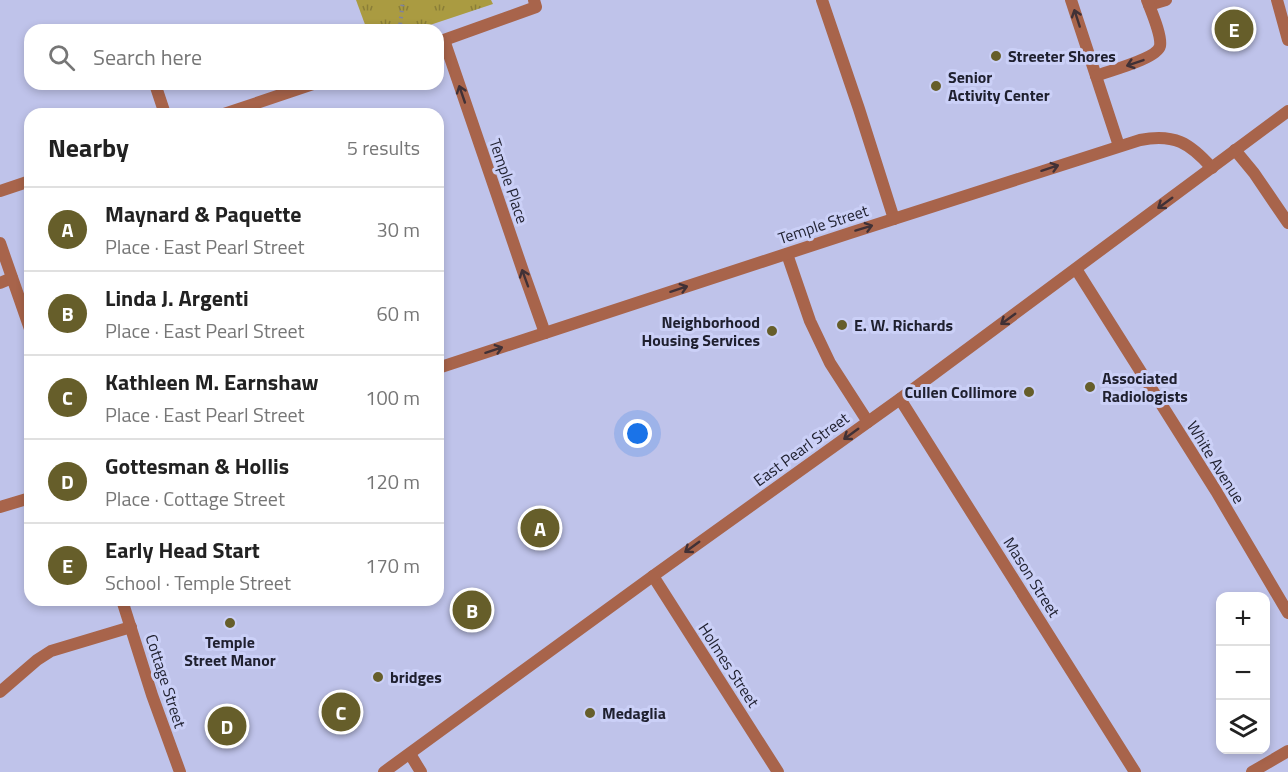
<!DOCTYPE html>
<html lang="en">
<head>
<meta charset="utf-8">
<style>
	:root { --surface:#fff; --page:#f2f2f2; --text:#222; --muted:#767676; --line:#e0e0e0; --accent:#665e2a }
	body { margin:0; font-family:"Titillium Web",sans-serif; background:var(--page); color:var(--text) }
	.controls { position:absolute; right:18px; bottom:18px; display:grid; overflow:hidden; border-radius:12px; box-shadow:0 3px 9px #0003 }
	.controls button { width:54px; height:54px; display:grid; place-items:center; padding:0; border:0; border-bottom:2px solid var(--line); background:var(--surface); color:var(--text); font:30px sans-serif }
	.you { position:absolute; left:638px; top:434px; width:21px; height:21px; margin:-15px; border:4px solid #fff; border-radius:50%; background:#1a73e8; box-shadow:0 0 0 9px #1a73e833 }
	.badge { display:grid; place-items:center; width:39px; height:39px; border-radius:50%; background:var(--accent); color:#fff; font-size:20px; font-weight:700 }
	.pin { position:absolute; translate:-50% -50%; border:3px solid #fff; box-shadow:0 2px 6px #0006 }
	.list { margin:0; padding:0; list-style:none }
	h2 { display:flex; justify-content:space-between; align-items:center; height:78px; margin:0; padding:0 24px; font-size:26px }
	h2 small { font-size:20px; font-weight:400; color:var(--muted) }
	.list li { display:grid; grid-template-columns:39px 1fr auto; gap:18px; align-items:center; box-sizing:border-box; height:84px; padding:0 24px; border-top:2px solid var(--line) }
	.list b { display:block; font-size:22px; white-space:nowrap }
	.list p { margin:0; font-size:20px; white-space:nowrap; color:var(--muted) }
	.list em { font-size:20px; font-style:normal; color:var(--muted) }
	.icon { flex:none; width:33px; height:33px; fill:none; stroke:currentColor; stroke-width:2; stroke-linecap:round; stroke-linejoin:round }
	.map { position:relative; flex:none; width:1288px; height:772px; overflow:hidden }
	.search { position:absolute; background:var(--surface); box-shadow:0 3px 9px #0003; left:24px; top:24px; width:420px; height:66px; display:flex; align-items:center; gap:15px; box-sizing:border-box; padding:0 21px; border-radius:18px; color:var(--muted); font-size:22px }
	.panel { position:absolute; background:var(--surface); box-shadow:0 3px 9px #0003; left:24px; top:108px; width:420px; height:498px; border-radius:18px }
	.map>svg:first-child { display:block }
</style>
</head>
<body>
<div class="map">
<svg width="1288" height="772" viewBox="0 0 1288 772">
	<defs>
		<pattern id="park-tufts" width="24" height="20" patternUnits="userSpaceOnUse" patternTransform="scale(1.5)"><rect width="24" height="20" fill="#aa9b41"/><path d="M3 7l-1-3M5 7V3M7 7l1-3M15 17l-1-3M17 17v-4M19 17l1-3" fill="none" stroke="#8a7e37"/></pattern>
	</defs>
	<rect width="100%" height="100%" fill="#bfc3ea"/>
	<path fill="url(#park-tufts)" d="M356,0H491L493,4L415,30H367Z"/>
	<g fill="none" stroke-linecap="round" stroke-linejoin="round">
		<path stroke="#7f829f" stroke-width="4" stroke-dasharray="1.5 4.5" stroke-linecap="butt" d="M401,30L400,26L403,0"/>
		<g stroke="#a8644b" stroke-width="12">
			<path d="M822,0L859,109L894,219"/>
			<path d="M1071,0L1119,146"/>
			<path d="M1277,0L1288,40"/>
			<path d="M1149,5L1166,0"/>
			<path d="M444,40L536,7L534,0"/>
			<path d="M1096,76C1108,71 1157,59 1160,46C1162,35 1151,11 1147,0"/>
			<path d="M155,84L165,114"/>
			<path d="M787,254L810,321L830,363L868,422"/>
			<path d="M0,283L12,278"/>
			<path d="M0,692L37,660L51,651L131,627"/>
		</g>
		<g stroke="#a8644b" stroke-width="12">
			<path d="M438,42L444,40L524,274L545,333"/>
			<path d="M224,114L313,84"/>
			<path d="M1235,150L1254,173L1288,223"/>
			<path d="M0,191L30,181"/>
			<path d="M0,243L30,329"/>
			<path d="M1076,269L1216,491L1288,613"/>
			<path d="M438,368L850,233L1140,140C1174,133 1190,143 1212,168"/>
			<path d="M900,399L1135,772"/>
			<path d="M0,507L30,498"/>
			<path d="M653,576L778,772"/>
			<path d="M122,600L152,695L180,772"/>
			<path d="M410,754L421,772"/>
			<path d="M384,772L653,576L900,399L1288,111"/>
			<path d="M1252,772L1288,751"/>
		</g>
	</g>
	<defs><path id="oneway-shaft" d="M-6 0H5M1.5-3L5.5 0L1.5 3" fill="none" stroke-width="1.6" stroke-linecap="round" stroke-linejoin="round" transform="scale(1.5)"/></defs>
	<g stroke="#413136">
		<use href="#oneway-shaft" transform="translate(1077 18) rotate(-108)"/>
		<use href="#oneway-shaft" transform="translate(1135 63) rotate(161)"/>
		<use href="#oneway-shaft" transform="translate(462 94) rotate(-109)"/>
		<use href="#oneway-shaft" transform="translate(1050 168) rotate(-18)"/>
		<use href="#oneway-shaft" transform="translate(1165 203) rotate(144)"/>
		<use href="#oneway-shaft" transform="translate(864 228) rotate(-17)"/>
		<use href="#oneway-shaft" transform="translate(525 278) rotate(-110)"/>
		<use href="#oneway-shaft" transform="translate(679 289) rotate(-18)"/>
		<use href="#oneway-shaft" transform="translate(1008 319) rotate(144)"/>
		<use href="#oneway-shaft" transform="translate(494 350) rotate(-18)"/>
		<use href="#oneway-shaft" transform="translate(851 434) rotate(144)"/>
		<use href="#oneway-shaft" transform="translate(692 547) rotate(144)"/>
	</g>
	<g fill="#665e2a" stroke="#cbd0f7" stroke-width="2">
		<circle cx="996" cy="56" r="6"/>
		<circle cx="936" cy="86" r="6"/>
		<circle cx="842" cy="325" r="6"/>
		<circle cx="772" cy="331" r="6"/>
		<circle cx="1090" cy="387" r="6"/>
		<circle cx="1029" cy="392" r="6"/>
		<circle cx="230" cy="623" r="6"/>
		<circle cx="378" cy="677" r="6"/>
		<circle cx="590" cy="713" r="6"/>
	</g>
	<g text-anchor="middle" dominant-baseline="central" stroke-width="6" stroke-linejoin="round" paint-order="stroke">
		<g font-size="16" font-weight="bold" fill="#1f202f" stroke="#cbd0f7" text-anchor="start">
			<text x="1008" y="56">Streeter Shores</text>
			<text x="948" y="77">Senior<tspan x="948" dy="18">Activity Center</tspan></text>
			<text x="760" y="322" text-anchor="end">Neighborhood<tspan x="760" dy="18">Housing Services</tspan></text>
			<text x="854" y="325">E. W. Richards</text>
			<text x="1102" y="378">Associated<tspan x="1102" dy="18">Radiologists</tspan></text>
			<text x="1017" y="392" text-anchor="end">Cullen Collimore</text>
			<text x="230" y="642" text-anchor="middle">Temple<tspan x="230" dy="18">Street Manor</tspan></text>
			<text x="390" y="677">bridges</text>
			<text x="602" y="713">Medaglia</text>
		</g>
		<g font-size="16" fill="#1f202f" stroke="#cbd0f7">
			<text transform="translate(509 181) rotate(71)">Temple Place</text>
			<text transform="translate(823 224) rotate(-18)">Temple Street</text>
			<text transform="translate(801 449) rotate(-36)">East Pearl Street</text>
			<text transform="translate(1216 462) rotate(58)">White Avenue</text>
			<text transform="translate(1032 577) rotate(58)">Mason Street</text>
			<text transform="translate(729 665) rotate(57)">Holmes Street</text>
			<text transform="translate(166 681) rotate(72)">Cottage Street</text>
		</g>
	</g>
</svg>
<div class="controls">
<button>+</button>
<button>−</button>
<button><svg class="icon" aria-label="layers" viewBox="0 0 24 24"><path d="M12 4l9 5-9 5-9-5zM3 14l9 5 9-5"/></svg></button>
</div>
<div class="you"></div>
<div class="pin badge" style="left:540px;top:528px">A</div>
<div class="pin badge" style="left:472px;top:610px">B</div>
<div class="pin badge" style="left:341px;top:712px">C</div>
<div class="pin badge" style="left:227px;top:726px">D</div>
<div class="pin badge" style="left:1234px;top:29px">E</div>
<div class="search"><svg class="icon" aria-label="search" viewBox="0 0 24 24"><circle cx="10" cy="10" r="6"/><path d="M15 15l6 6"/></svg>Search here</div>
<section class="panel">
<h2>Nearby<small>5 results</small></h2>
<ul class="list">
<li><span class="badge">A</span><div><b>Maynard &amp; Paquette</b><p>Place · East Pearl Street</p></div><em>30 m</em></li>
<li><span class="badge">B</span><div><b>Linda J. Argenti</b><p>Place · East Pearl Street</p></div><em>60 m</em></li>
<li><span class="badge">C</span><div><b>Kathleen M. Earnshaw</b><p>Place · East Pearl Street</p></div><em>100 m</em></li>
<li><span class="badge">D</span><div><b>Gottesman &amp; Hollis</b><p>Place · Cottage Street</p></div><em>120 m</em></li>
<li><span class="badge">E</span><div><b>Early Head Start</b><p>School · Temple Street</p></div><em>170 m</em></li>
</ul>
</section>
</div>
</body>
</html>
